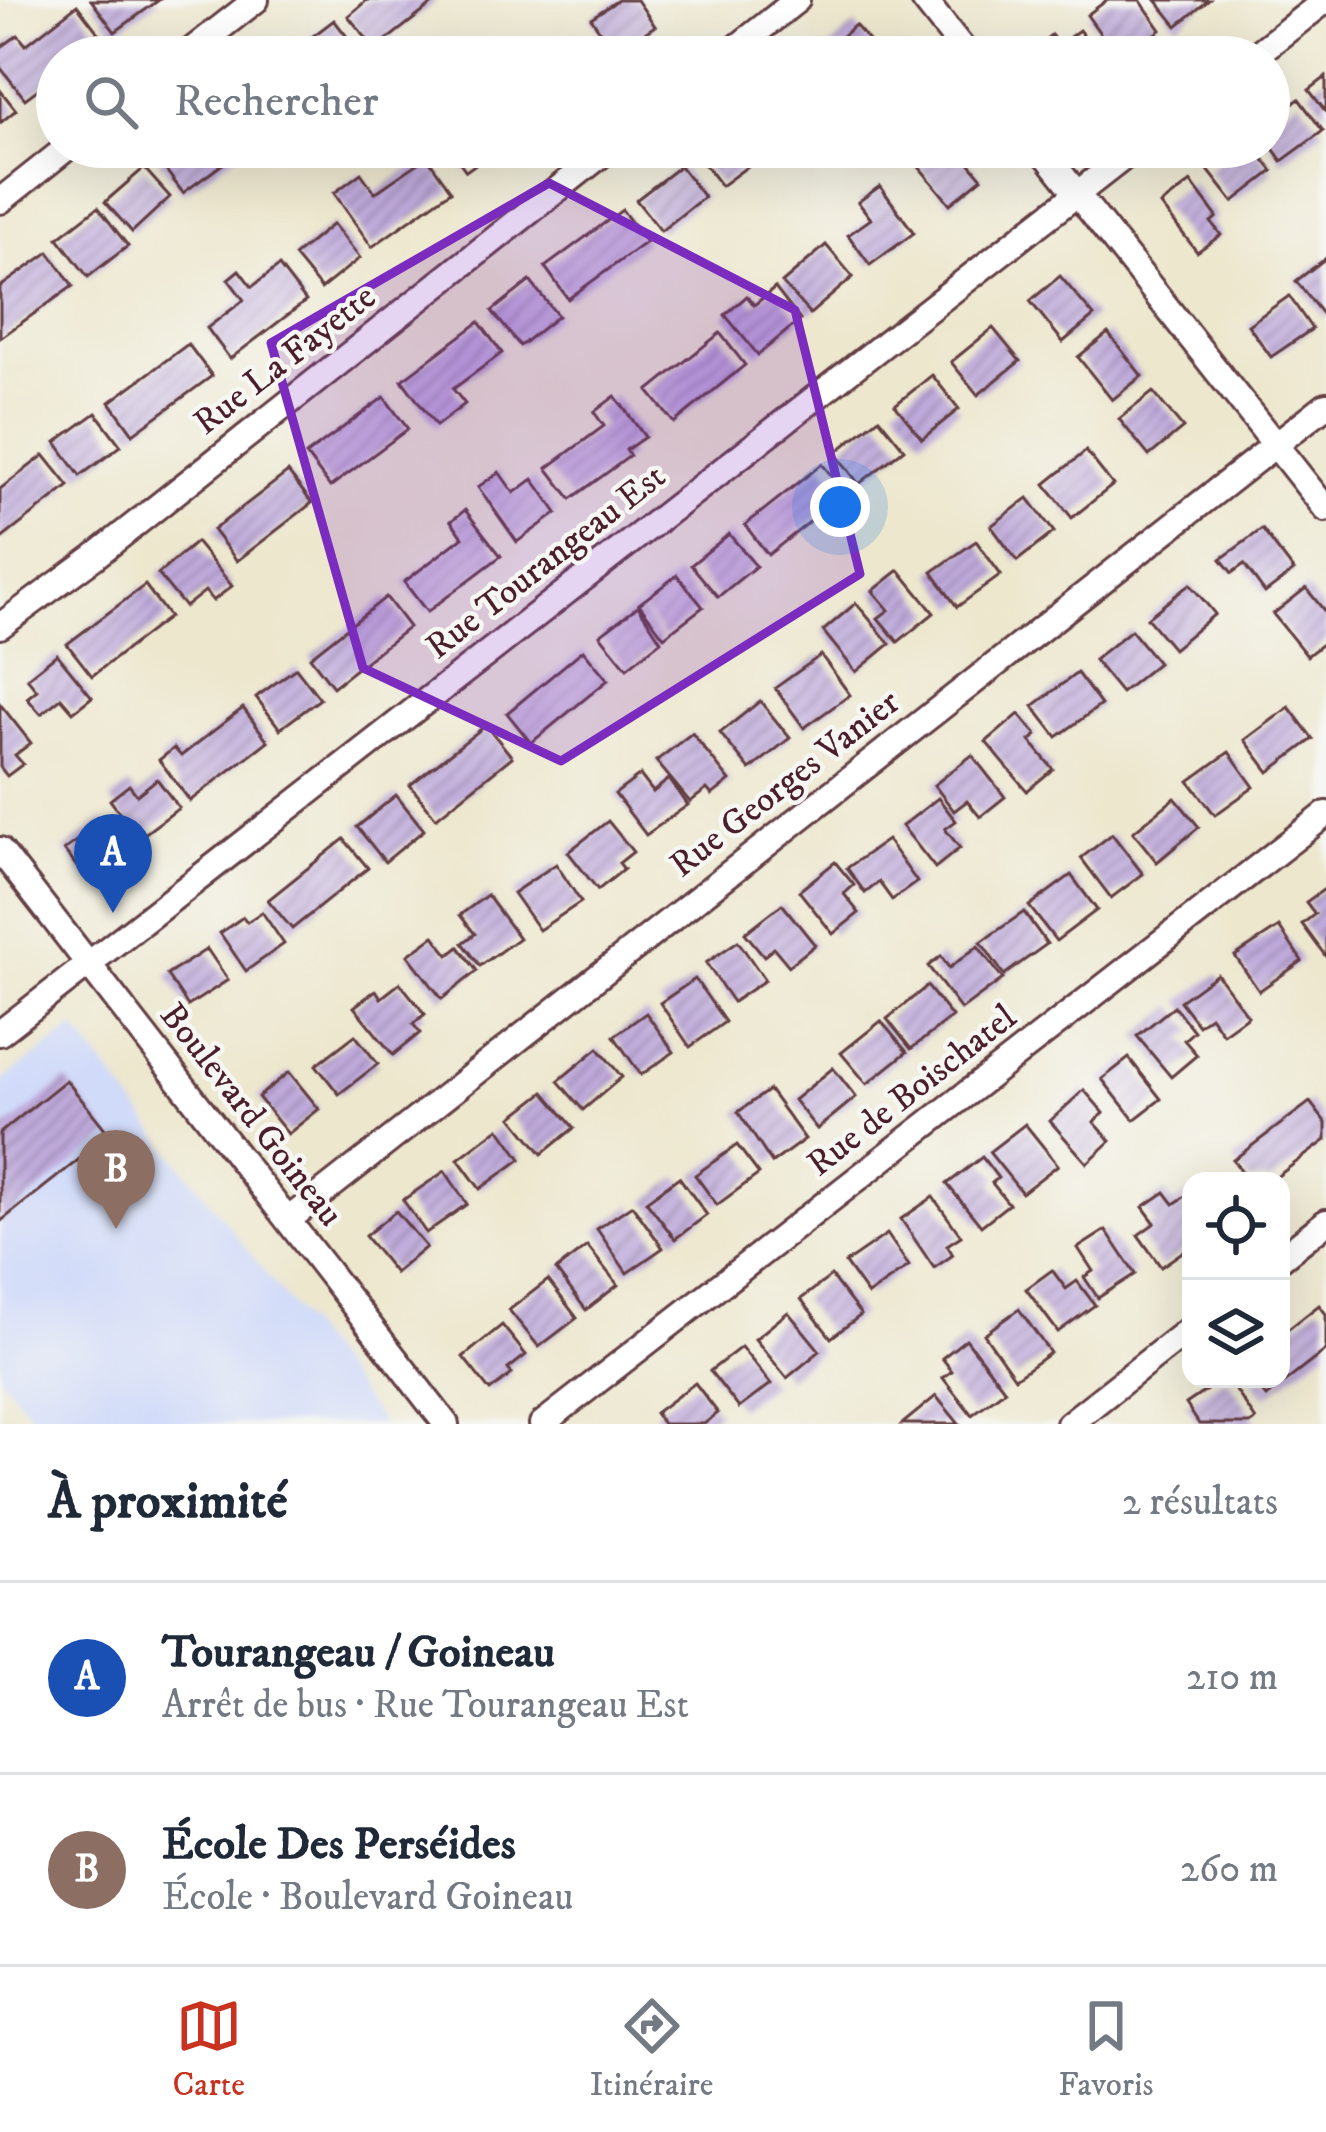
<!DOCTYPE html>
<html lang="fr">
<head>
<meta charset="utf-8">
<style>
	:root { --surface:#fff; --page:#f2f2f3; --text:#1f2937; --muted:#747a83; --line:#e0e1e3; --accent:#c8321e }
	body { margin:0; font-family:"IM FELL DW Pica",serif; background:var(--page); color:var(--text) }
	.controls { position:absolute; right:36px; bottom:36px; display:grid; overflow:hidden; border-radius:24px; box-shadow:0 12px 48px #0002 }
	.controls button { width:108px; height:108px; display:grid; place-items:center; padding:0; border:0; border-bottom:3px solid var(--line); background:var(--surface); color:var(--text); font:60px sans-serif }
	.you { position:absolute; left:840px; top:507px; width:42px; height:42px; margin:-30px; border:9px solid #fff; border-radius:50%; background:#1a73e8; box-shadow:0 0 0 18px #1a73e833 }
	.badge { display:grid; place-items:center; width:78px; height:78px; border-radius:50%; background:var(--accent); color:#fff; font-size:39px; font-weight:700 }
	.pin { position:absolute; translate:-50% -99px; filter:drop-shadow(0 3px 6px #0008) }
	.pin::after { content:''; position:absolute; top:63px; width:42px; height:36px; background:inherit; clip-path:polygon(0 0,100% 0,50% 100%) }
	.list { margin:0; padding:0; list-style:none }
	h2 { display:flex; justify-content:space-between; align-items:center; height:156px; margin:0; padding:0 48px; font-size:51px }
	h2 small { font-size:39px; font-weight:400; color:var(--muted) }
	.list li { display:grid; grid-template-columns:78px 1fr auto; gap:36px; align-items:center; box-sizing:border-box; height:192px; padding:0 48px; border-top:3px solid var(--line) }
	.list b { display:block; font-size:45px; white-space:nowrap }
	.list p { margin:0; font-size:39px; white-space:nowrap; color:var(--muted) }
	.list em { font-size:39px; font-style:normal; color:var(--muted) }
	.icon { flex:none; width:66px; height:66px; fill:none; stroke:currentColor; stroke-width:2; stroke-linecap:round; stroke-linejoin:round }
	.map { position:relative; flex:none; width:1326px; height:1424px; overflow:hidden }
	.search { position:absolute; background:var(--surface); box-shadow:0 12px 48px #0002; left:36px; right:36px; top:36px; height:132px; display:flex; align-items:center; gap:30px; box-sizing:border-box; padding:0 42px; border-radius:66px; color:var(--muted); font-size:45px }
	.sheet { height:540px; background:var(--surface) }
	nav { display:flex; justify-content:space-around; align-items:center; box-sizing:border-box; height:168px; border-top:3px solid var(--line); background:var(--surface); font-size:33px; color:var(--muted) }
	nav a { display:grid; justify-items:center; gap:6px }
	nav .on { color:var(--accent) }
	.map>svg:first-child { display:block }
</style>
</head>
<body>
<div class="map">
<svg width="1326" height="1424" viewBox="0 0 1326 1424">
	<defs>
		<pattern id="building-hatch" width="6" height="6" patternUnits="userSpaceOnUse" patternTransform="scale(3)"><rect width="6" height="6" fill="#bfaadb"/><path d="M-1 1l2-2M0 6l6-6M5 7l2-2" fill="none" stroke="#9d8ab2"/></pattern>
	</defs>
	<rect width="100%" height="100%" fill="#f6f6f2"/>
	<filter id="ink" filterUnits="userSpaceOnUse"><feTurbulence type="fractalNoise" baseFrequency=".00833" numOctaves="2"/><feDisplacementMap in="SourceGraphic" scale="24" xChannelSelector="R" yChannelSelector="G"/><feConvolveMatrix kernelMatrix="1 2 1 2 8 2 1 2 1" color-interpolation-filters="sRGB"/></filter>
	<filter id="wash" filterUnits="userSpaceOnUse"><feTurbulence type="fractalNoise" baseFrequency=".004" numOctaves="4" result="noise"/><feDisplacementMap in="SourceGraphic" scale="48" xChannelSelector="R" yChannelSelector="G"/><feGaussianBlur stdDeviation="2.7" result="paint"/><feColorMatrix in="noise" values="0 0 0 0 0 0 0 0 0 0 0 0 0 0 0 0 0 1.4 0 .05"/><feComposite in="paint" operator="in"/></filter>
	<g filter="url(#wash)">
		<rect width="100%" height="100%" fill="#ede7ce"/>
		<path fill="#d0daf9" d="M75,1028L383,1424H38L0,1376V1082Z"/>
		<g id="blocks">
			<g fill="url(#building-hatch)">
				<path d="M91,0H159L115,32Z"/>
				<path d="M367,0H438L375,49L348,16Z"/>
				<path d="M618,0H637L655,26L615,53L591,18Z"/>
				<path d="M1107,0H1140L1161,30L1123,57H1117L1087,15Z"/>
				<path d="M1156,0H1209L1177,26Z"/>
				<path d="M77,5L103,39L80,57H57V75L25,99L0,67V48L18,35L26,45Z"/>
				<path d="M334,20L359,52L352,57H295L292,52Z"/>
				<path d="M855,25L877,50L869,57H832L826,50Z"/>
				<path d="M1079,30L1100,57H1046L1038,46L1051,35L1059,45Z"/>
				<path d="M575,33L594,57H545Z"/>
				<path d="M1326,77V112L1309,90Z"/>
				<path d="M0,90L16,110L0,123Z"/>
				<path d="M1299,99L1323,131L1282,161L1269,143V121Z"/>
				<path d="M177,147H246L183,193L159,161Z"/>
				<path d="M449,147H500L466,171Z"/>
				<path d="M702,147H750L759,158L721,186L695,152Z"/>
				<path d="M943,147H956L982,178L950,204L919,167Z"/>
				<path d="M1238,147H1254L1273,171L1233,202L1208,170Z"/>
				<path d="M427,157L451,191L372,247L334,193L361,173L375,193Z"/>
				<path d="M680,166L704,197L661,231L636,200Z"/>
				<path d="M144,168L170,197L132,232L105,202Z"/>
				<path d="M1191,182L1217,217L1211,222L1221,235L1197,252L1161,205Z"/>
				<path d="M880,186L914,233L870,265L848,235L871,219L858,202Z"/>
				<path d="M98,207L128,246L88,277L58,238Z"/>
				<path d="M622,210L646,242L568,299L545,267Z"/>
				<path d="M333,224L360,258L321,289L294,256Z"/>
				<path d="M826,245L853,277L810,314L782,283Z"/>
				<path d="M49,252L73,286L0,338V287Z"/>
				<path d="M1326,258V319L1296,281Z"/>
				<path d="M279,266L306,301L230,359L207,328L244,300L228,279L239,270L252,287Z"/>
				<path d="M1060,276L1094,316L1063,342L1030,301Z"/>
				<path d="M530,281L558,316L520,346L492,311Z"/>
				<path d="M775,288L800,320L758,355L725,315L747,296L754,305Z"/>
				<path d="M1289,296L1312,329L1271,357L1248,325Z"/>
				<path d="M479,322L502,353L453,389L465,404L436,426L402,380Z"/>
				<path d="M993,328L1020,361L978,395L951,362Z"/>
				<path d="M720,333L745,365L674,423L648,391Z"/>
				<path d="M1108,333L1142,376L1112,400L1078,357Z"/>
				<path d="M188,344L212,376L133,434L110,402Z"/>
				<path d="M932,375L959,409L922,439L895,405Z"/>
				<path d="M1153,392L1183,428L1149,456L1119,419Z"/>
				<path d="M615,396L645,437L626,450L630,456L571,499L547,468L604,426L594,412Z"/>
				<path d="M384,397L408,429L330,487L306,455Z"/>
				<path d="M96,413L121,446L80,476L56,442Z"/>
				<path d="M879,418L904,449L859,484L835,453Z"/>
				<path d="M1086,451L1113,485L1072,518L1045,484Z"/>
				<path d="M44,455L69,486L0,540V489Z"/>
				<path d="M822,464L846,493L768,555L745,525Z"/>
				<path d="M288,472L312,503L237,561L213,530Z"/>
				<path d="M499,472L514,493L533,479L557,513L517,542L478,487Z"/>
				<path d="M1028,498L1054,532L1017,561L991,526Z"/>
				<path d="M465,510L501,556L427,612L404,582L463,537L451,521Z"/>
				<path d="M1262,529L1294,571L1265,593L1244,564L1232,573L1221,559Z"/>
				<path d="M729,534L756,566L718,597L691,565Z"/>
				<path d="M976,541L1001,575L957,607L932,572Z"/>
				<path d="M196,542L232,586L213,601L205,591L185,607L158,574Z"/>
				<path d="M899,570L934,613L898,642L878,618L889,610L873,591Z"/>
				<path d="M677,575L703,607L664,637L639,604Z"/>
				<path d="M1190,584L1215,614L1173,649L1147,618Z"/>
				<path d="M145,585L169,617L92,676L67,644Z"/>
				<path d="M1306,588L1326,613V641L1307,656L1273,614Z"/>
				<path d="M386,597L409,627L333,687L310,657Z"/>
				<path d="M856,603L890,644L856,672L823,631Z"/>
				<path d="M638,606L661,641L627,668L600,635Z"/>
				<path d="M1131,630L1158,663L1121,693L1094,660Z"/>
				<path d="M583,650L608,680L531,743L507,713Z"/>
				<path d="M57,654L92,697L73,712L61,698L41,714L27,698L37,690L27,678Z"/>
				<path d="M821,655L850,695L804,728L775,688Z"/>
				<path d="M296,668L320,699L280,729L256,697Z"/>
				<path d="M1077,673L1101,705L1057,737L1033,706Z"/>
				<path d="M760,701L790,738L750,770L720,733Z"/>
				<path d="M0,704L31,743L15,755L23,764L7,776L0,767Z"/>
				<path d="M1289,707L1313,739L1269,772L1245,740Z"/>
				<path d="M243,708L268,741L190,801L159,760L174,748L181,756Z"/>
				<path d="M1019,714L1037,735L1030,741L1053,769L1027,791L986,742Z"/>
				<path d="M486,725L512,757L436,818L410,785Z"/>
				<path d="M692,733L730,781L712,795L707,789L690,802L656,761Z"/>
				<path d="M1229,752L1254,787L1215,815L1189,781Z"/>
				<path d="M972,755L1005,797L980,817L967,801L954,811L934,785Z"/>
				<path d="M640,775L653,792L669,779L688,805L646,835L615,794Z"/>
				<path d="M157,779L179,808L139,838L110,800L129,785L137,795Z"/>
				<path d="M396,795L424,830L385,862L357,827Z"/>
				<path d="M938,798L956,821L945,829L960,848L935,868L902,826Z"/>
				<path d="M1175,798L1199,827L1157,862L1133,832Z"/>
				<path d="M103,821L127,852L88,881L64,850Z"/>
				<path d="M608,821L633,852L619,863L624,869L598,890L568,852Z"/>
				<path d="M1112,834L1143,874L1111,898L1081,858Z"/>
				<path d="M344,839L368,868L292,929L268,900Z"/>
				<path d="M887,840L917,882L892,900L879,882L865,893L847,868Z"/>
				<path d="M835,862L854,885L844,894L859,913L833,934L799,891Z"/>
				<path d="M556,864L581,902L539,930L513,893Z"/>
				<path d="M1071,875L1097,910L1056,941L1029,906Z"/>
				<path d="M1326,888V957L1302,924L1315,914L1306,902Z"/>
				<path d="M487,895L519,938L480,966L463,943L475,934L460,915Z"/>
				<path d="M782,904L815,945L789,966L774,948L764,956L745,933Z"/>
				<path d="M262,912L284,944L246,971L220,933L243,917L247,922Z"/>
				<path d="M1024,912L1047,944L1004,975L981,942Z"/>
				<path d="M1279,927L1302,961L1259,991L1235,956Z"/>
				<path d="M434,936L449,955L459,947L477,971L442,999L408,955Z"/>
				<path d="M738,941L765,980L733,1002L706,963Z"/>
				<path d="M978,946L1003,979L961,1010L928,966L941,956L949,968Z"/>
				<path d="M207,949L228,980L188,1006L167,975Z"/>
				<path d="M1217,974L1248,1016L1223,1034L1210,1016L1198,1025L1180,1001Z"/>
				<path d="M695,979L725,1022L690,1047L660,1003Z"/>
				<path d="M400,983L425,1014L413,1024L420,1033L393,1055L354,1007L376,990L381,998Z"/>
				<path d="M927,986L952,1017L911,1049L887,1019Z"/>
				<path d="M1174,1006L1194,1031L1184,1040L1197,1055L1171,1077L1137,1036Z"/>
				<path d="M646,1013L674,1052L641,1075L614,1036Z"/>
				<path d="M881,1021L907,1052L867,1084L841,1053Z"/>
				<path d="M355,1035L378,1064L339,1094L316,1065Z"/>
				<path d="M598,1048L622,1077L583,1110L558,1081Z"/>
				<path d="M1129,1058L1161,1099L1134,1120L1102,1079Z"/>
				<path d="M833,1068L856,1097L817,1129L794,1100Z"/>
				<path d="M289,1072L319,1109L288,1134L258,1097Z"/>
				<path d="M66,1080L110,1135L0,1222V1133Z"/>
				<path d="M769,1090L805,1139L772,1163L738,1112Z"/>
				<path d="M1084,1090L1104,1113L1094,1122L1111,1141L1087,1163L1050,1121Z"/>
				<path d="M544,1092L574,1128L542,1154L512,1117Z"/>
				<path d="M1310,1102L1326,1123V1140L1271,1181H1249L1233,1160Z"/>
				<path d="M1025,1124L1058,1165L1022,1193L989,1152Z"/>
				<path d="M499,1128L521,1159L480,1189L458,1159Z"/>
				<path d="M737,1145L759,1174L717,1205L695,1175Z"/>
				<path d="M982,1157L998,1178L992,1183L1009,1204L981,1226L947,1184Z"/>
				<path d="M445,1171L467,1204L426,1233L403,1200Z"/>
				<path d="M679,1177L707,1215L675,1239L646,1201Z"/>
				<path d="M1165,1192L1174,1204L1191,1192V1246L1161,1267L1138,1235L1155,1223L1143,1207Z"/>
				<path d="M933,1197L961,1236L947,1245L953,1255L934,1268L901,1219Z"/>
				<path d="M632,1205L663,1248L627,1273L597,1229Z"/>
				<path d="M396,1211L426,1247L395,1273L365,1236Z"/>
				<path d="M1106,1230L1135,1274L1098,1298L1084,1277L1093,1271L1078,1248Z"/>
				<path d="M887,1234L909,1266L868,1295L845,1263Z"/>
				<path d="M587,1246L618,1285L586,1310L556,1270Z"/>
				<path d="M1052,1270L1066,1289L1077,1281L1095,1305L1058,1332L1026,1289Z"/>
				<path d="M831,1276L861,1315L831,1338L801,1299Z"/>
				<path d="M548,1280L577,1318L539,1347L509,1310Z"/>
				<path d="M1319,1305L1326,1314V1350L1266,1397L1251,1379H1281V1335Z"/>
				<path d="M1019,1309L1050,1353L1015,1378L984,1334Z"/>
				<path d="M788,1312L820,1351L787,1378L755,1339Z"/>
				<path d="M502,1325L526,1355L508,1369L512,1374L490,1391L463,1357Z"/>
				<path d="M966,1339L1005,1390L972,1415L943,1378L952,1371L942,1358Z"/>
				<path d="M741,1347L771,1384L739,1408L710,1371Z"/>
				<path d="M1223,1379H1228L1256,1420L1250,1424H1199L1186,1404Z"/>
				<path d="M695,1383L718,1413L704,1424H663L655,1413Z"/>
				<path d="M936,1396L959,1424H902Z"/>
			</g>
		</g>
	</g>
	<g filter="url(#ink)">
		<use href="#blocks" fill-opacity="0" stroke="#623d43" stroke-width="3"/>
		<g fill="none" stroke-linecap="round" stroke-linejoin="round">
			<defs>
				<g id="street">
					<path d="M924,0L969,57"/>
					<path d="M183,57L256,0"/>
					<path d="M725,57L797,0"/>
					<path d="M1253,57L1326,0"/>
					<path d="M1040,147L1326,509"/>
					<path d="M0,201L68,147"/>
					<path d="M0,626L94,557L611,147"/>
					<path d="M0,850L446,1424"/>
					<path d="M0,1033L1137,147"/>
					<path d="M288,1220L1326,405"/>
					<path d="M1281,1258L1326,1222"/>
					<path d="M542,1424L1326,814"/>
					<path d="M1069,1424L1191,1328"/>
				</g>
			</defs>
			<use href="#street" stroke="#623d43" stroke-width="30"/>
			<use href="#street" stroke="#fff" stroke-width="24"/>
		</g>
	</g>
	<path fill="#7b2cbf" fill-opacity="0.2" stroke="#7b2cbf" stroke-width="9" stroke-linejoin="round" d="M549,183L795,310L860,574L561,761L363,668L271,343Z"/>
	<g text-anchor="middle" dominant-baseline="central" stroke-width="9" stroke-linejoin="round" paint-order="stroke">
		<g font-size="36" fill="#4a1f2b" stroke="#f6f6f2">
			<text transform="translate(285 360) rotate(-38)">Rue La Fayette</text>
			<text transform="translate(546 562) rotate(-38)">Rue Tourangeau Est</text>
			<text transform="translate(785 784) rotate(-38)">Rue Georges Vanier</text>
			<text transform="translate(912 1091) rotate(-38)">Rue de Boischatel</text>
			<text transform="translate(251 1115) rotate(52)">Boulevard Goineau</text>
		</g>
	</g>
</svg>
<div class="controls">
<button><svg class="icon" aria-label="locate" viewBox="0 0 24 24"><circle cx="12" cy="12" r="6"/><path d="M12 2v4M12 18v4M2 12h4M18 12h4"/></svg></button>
<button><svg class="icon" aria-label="layers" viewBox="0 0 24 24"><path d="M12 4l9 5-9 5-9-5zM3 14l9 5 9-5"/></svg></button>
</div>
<div class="you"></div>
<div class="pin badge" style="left:113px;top:913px;background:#1a4fb4">A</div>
<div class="pin badge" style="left:116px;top:1229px;background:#8d6e63">B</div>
<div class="search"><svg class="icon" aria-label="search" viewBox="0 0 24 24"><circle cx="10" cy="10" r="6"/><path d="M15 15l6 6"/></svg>Rechercher</div>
</div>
<section class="sheet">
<h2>À proximité<small>2 résultats</small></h2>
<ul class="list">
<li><span class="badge" style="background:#1a4fb4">A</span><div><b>Tourangeau / Goineau</b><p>Arrêt de bus · Rue Tourangeau Est</p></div><em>210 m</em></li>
<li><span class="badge" style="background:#8d6e63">B</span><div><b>École Des Perséides</b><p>École · Boulevard Goineau</p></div><em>260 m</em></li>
</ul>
</section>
<nav>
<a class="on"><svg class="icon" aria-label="map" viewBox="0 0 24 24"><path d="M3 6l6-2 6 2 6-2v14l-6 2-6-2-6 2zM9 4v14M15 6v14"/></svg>Carte</a>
<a><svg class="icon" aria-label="directions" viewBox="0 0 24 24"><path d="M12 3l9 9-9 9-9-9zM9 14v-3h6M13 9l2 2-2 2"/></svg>Itinéraire</a>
<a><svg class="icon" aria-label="saved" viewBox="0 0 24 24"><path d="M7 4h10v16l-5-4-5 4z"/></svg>Favoris</a>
</nav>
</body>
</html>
